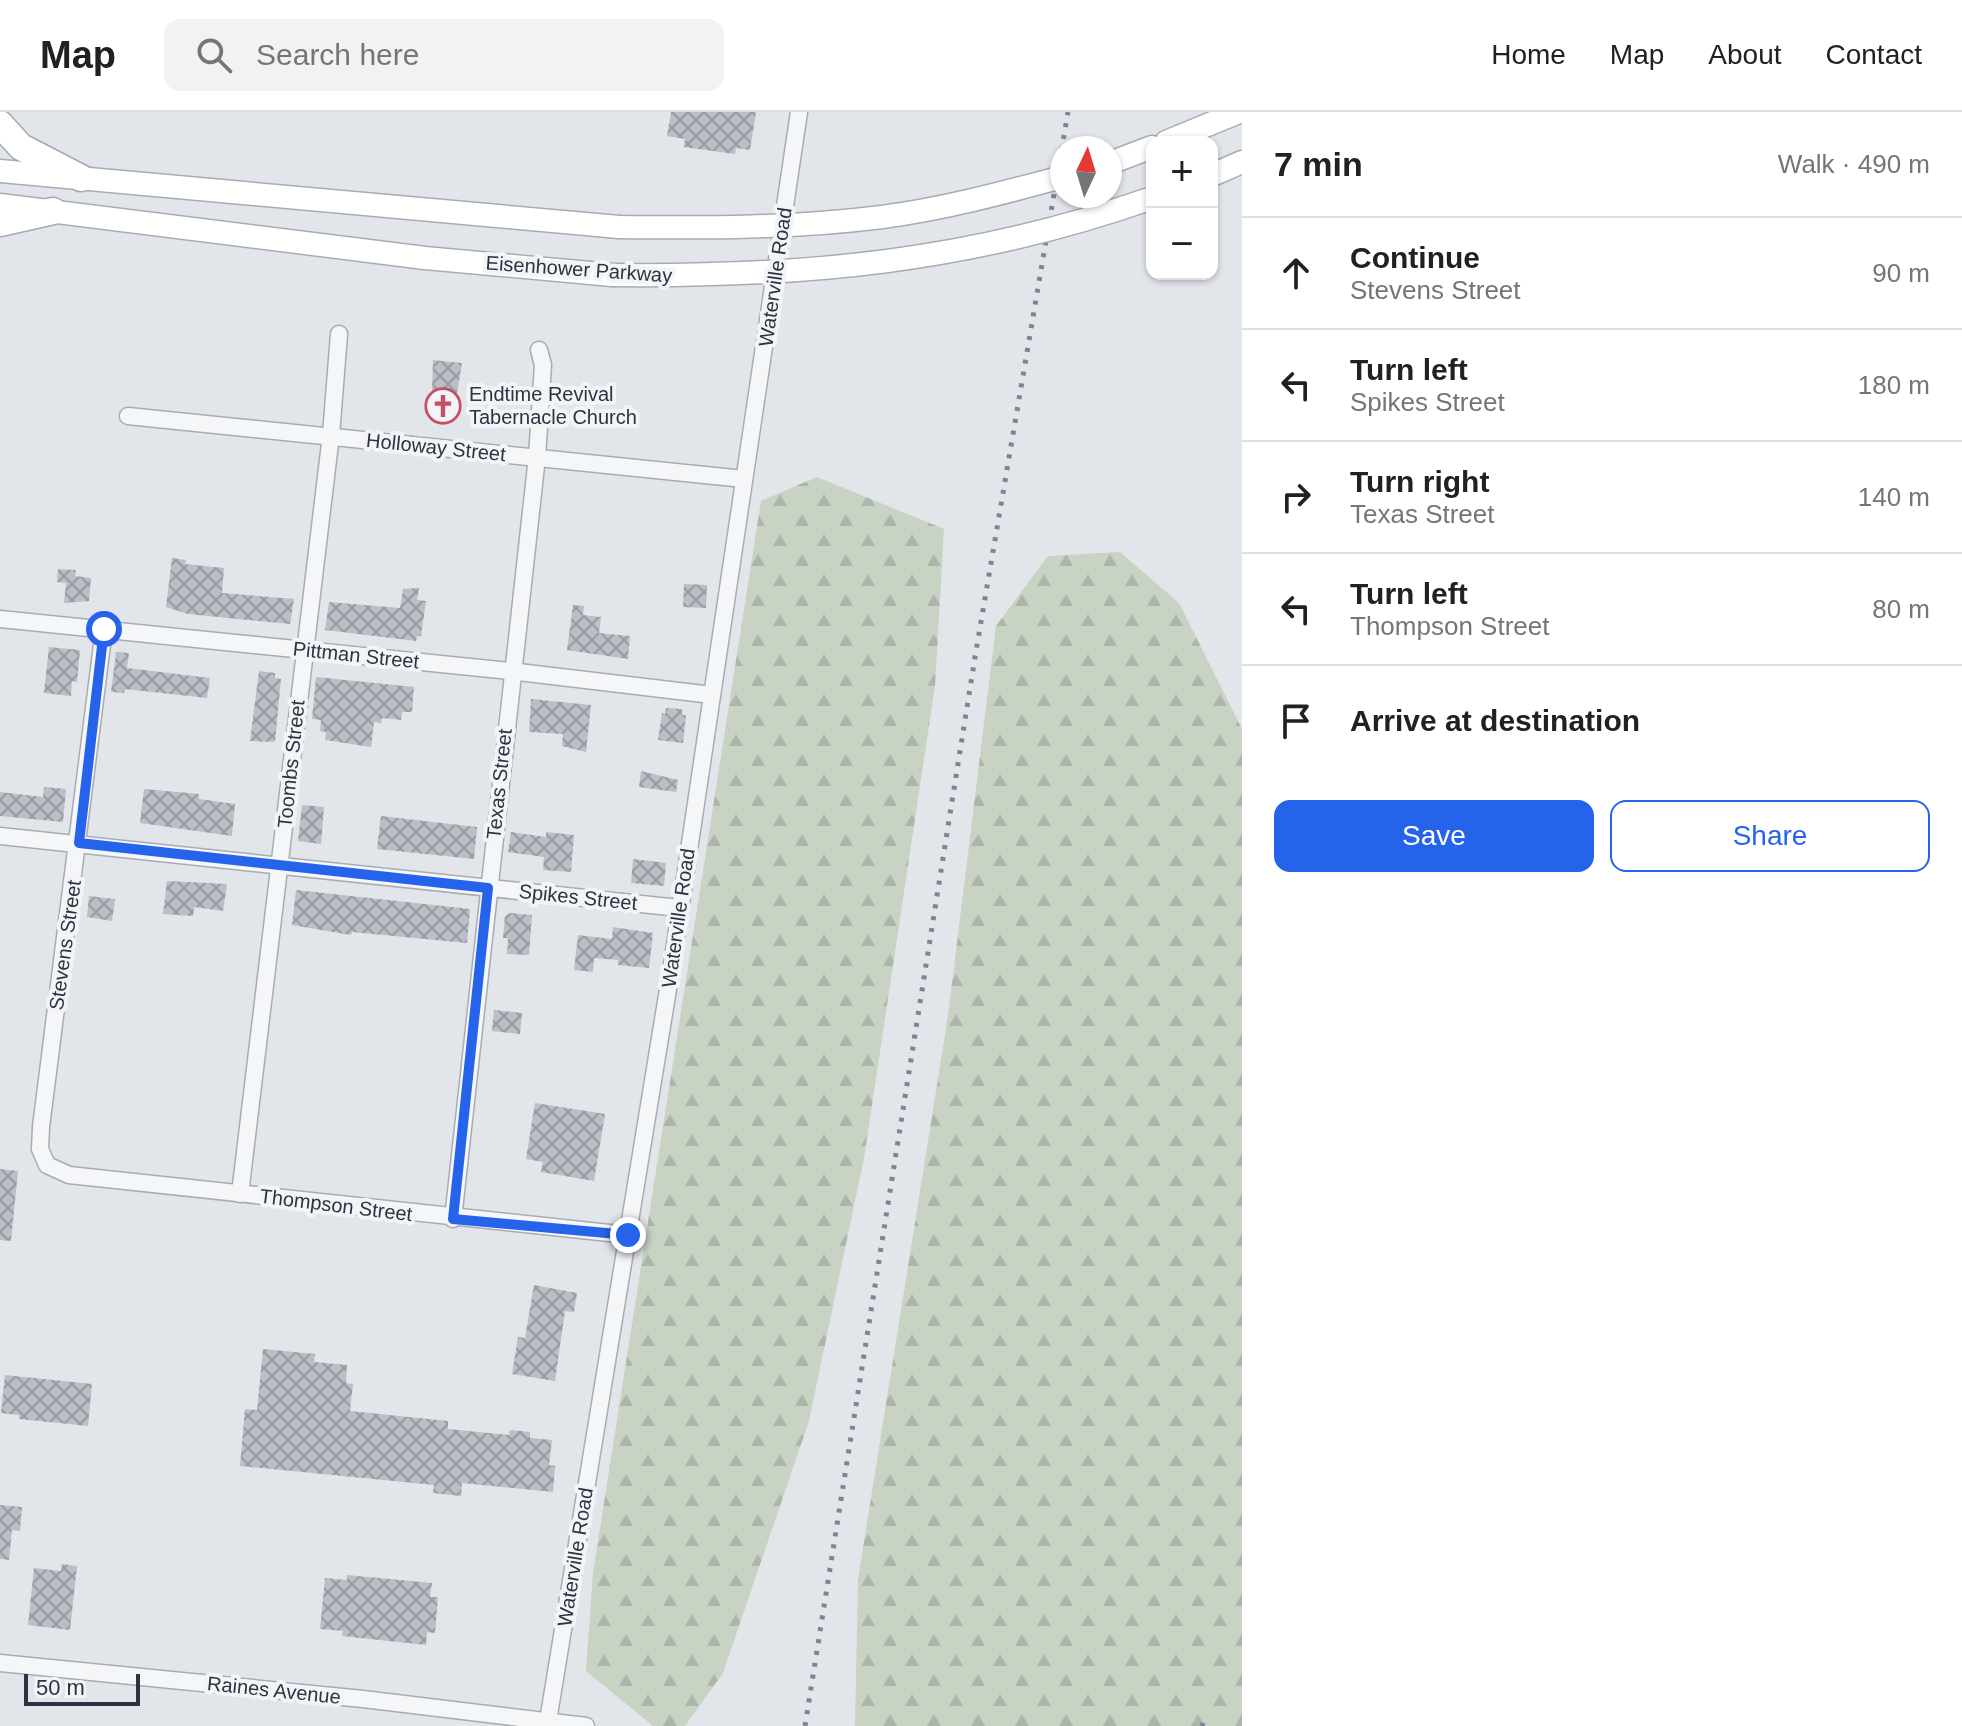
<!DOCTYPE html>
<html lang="en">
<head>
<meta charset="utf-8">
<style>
	:root { --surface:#fff; --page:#f2f2f2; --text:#202124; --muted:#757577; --line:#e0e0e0; --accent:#2563eb }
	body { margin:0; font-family:Arial,sans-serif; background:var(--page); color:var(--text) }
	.controls { position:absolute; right:24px; top:24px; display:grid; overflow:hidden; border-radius:16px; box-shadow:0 2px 6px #0004 }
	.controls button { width:72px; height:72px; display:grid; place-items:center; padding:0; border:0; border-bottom:2px solid var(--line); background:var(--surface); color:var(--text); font:40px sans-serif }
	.compass { position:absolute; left:1050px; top:24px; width:72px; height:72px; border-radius:50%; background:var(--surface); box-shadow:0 2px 6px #0004; rotate:4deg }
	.scale { position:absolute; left:24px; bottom:20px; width:116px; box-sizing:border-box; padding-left:8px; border:4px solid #2b3441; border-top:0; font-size:22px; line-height:28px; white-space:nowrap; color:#2b3441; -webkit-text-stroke:6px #f2f4f7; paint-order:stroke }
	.stop { position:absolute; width:24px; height:24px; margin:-18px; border:6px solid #2563eb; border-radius:50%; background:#fff }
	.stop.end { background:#2563eb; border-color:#fff; box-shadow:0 2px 8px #0008 }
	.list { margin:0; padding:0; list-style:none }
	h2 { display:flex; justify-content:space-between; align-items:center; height:104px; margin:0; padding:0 32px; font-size:34px }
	h2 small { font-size:26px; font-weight:400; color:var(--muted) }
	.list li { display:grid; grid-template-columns:52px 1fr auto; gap:24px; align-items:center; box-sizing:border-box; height:112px; padding:0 32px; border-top:2px solid var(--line) }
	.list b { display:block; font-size:30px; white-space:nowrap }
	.list p { margin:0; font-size:26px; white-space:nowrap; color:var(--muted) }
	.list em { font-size:26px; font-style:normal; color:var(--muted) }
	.actions { display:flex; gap:16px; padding:24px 32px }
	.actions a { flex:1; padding:18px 0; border:2px solid var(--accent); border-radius:16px; text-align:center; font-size:28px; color:var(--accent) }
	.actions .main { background:var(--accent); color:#fff }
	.icon { flex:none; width:44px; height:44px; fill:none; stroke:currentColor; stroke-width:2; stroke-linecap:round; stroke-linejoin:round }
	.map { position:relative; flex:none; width:1242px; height:1614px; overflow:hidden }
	header { display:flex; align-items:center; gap:48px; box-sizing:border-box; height:112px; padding:0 40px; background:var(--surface); border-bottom:2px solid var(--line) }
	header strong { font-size:38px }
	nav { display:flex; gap:44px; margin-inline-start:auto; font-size:28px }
	.search { width:560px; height:72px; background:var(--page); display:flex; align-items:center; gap:20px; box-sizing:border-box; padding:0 28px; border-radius:16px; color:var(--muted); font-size:30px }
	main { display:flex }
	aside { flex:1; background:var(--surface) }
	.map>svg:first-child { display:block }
</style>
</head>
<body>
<header>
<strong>Map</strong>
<div class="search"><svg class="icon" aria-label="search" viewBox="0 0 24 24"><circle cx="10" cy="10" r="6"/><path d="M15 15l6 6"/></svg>Search here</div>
<nav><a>Home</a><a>Map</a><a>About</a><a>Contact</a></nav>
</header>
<main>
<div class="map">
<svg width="1242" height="1614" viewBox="0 0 1242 1614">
	<defs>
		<pattern id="forest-firs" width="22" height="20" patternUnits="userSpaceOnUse" patternTransform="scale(2)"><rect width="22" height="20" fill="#c8d3c4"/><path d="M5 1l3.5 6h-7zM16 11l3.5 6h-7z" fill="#acb6aa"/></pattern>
		<pattern id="building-cross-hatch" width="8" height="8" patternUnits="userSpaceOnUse" patternTransform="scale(2)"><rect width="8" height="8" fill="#babfc6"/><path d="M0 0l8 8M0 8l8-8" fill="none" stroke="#979ca2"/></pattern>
	</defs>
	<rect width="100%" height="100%" fill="#e2e5ea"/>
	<g fill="url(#forest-firs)">
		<path d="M817,365L944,417L935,574L864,1046L809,1309L723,1561L685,1614H653L586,1559L593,1461L761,389Z"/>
		<path d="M1120,440L1179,491L1242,617V1614H855L858,1467L948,904L996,514L1048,444Z"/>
	</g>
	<g fill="url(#building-cross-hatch)">
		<path d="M671,0H756L750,38L736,36L735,42L684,35L685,27L667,24Z"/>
		<path d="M433,248L462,251L452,310L431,309Z"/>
		<path d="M172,446L186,448L185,452L224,456L222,481L294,487L290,512L188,502L166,495Z"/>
		<path d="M58,457L76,458L75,464L91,466L89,489L64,491L66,471L57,470Z"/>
		<path d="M684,472L707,473L706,496L683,495Z"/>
		<path d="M419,476L417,488L426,489L421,524H417L416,529L325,518L329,490L400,496L403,477Z"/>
		<path d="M573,493L584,494L583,503L601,505L599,521L630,524L628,547L567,538Z"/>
		<path d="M49,535L80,538L77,570L72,569L71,584L44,581Z"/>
		<path d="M116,540L129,541L127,556L210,566L207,586L125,577L124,581L111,580Z"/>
		<path d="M259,559L275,561V566L281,567L275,630L250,629Z"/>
		<path d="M316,565L414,575L412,600H402L401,608L382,606L381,611L374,610L371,635L325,628L326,620L320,619L321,608L312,607Z"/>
		<path d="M531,587L591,593L586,640L562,634L563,622L529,620Z"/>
		<path d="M666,596L682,597V603H686L683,631L658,628L662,601L665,602Z"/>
		<path d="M641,659L678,668L676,680L639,675Z"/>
		<path d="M44,675L66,677L63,710L0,704V680L43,685Z"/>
		<path d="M144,677L199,682V687L235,692L232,724L140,711Z"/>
		<path d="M302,693L324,695L321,732L298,729Z"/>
		<path d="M381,704L477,715L474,747L377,737Z"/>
		<path d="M511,720L546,725V720L574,723L571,760L543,758L544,745L508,740Z"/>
		<path d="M633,747L666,751L664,774L631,771Z"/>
		<path d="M167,769L227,772L223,799L194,795L193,804L163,802Z"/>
		<path d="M296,778L470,797L467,831L352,820L351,823L292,813Z"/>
		<path d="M89,784L115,787L112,809L87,805Z"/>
		<path d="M510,801L532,803L529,843L507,842L508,826H503L505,804Z"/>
		<path d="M613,815L653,821L649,856L618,853V848L594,846L593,860L574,858L578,823L612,827Z"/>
		<path d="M494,898L522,901L520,922L492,919Z"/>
		<path d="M535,991L605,1002L594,1069L541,1060L543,1050L526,1047Z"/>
		<path d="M0,1057L18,1059L11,1129L0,1128Z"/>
		<path d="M534,1173L577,1181L574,1200L565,1199L555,1269L512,1262L518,1225L525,1226Z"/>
		<path d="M263,1237L315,1242L314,1250L347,1253L346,1271L353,1272L350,1299L448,1309V1317L509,1323L510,1318L530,1320V1326L552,1328L549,1353L555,1354L553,1380L462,1371L461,1384L433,1381L434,1373L240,1354L245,1297L257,1298Z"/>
		<path d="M5,1263L92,1272L88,1314L19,1307V1303L1,1301Z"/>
		<path d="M0,1393L22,1395L20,1419L12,1418L9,1448L0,1447Z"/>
		<path d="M62,1452L77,1454L70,1518L28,1513L34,1456L61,1459Z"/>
		<path d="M347,1463L432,1471L430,1485H438L435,1521L427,1520L426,1533L342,1524L343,1519L320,1517L325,1466L347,1468Z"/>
	</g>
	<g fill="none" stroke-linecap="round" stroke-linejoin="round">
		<defs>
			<g id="street">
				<path d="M128,304L744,367"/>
				<path d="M0,507L510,559L712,583"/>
				<path d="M104,517L41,1015L40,1037L47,1053L69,1063L628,1123"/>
				<path d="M0,724L679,796"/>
				<path d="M240,1082L331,323L339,222"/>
				<path d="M453,1107L537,345L543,253L539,238"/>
				<path d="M0,1551L363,1587L586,1614"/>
				<path d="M548,1609L671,859L799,0"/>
			</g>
			<g id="secondary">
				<path d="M1166,30L1239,0"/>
				<path d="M1110,51L1152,35"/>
				<path d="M0,59L619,115"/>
				<path d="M1212,63L1242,50"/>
				<path d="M0,93L425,146L612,163"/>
			</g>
			<g id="primary">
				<path d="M0,12L21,35L81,66"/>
				<path d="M0,111L53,99"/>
			</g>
		</defs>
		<use href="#street" stroke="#a7acb4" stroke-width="19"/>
		<use href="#secondary" stroke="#a7acb4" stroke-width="25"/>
		<use href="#primary" stroke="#a2aab5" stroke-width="29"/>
		<use href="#street" stroke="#f5f6f8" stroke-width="16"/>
		<use href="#secondary" stroke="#fff" stroke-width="22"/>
		<use href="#primary" stroke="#fff" stroke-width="26"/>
		<g stroke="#7d8593" stroke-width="5" stroke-dasharray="4 8" stroke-linecap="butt">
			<path d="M805,1614L975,545L1068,0"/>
			<path d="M1202,1614L1203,1611"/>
		</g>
		<defs>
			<g id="secondary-bridge">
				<path d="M619,115C707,116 795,116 882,105C943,97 1003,81 1062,65"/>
				<path d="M612,163C803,165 970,150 1152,86"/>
			</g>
		</defs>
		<use href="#secondary-bridge" stroke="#a7acb4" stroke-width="25" stroke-linecap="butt"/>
		<use href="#secondary-bridge" stroke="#fff" stroke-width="22"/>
	</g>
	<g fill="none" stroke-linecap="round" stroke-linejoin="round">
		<path stroke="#2563eb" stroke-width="10" d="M104,517L79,731L488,776L453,1107L628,1123"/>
	</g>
	<defs>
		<symbol id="church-ring" viewBox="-11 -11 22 22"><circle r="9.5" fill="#f2f4f7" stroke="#c74f63" stroke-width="1.5"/><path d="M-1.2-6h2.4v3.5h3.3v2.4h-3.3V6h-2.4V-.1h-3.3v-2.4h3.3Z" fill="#c74f63"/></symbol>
	</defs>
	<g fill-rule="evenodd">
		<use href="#church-ring" x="423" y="274" width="40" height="40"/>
	</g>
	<g text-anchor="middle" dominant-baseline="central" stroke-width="8" stroke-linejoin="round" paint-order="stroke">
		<g font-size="20" fill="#2b3441" stroke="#f2f4f7">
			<text transform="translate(579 157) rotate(4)">Eisenhower Parkway</text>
			<text transform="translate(775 165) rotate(-82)">Waterville Road</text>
			<text transform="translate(436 335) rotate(6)">Holloway Street</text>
			<text transform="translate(356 543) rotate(6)">Pittman Street</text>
			<text transform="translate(291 652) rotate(-84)">Toombs Street</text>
			<text transform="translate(499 672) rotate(-84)">Texas Street</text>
			<text transform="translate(578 785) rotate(6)">Spikes Street</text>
			<text transform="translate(678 806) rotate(-82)">Waterville Road</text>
			<text transform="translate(65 833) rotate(-82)">Stevens Street</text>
			<text transform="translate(336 1093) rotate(7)">Thompson Street</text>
			<text transform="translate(575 1445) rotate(-81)">Waterville Road</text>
			<text transform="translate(274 1578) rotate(6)">Raines Avenue</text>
		</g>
		<g font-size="20" fill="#2b3441" stroke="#f2f4f7" text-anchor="start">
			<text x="469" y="282">Endtime Revival<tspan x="469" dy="23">Tabernacle Church</tspan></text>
		</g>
	</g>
</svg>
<div class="controls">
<button>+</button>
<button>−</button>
</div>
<svg class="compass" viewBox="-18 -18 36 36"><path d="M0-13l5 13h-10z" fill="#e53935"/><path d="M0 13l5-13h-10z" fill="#757577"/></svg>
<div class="scale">50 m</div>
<div class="stop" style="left:104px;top:517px"></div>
<div class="stop end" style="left:628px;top:1123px"></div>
</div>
<aside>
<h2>7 min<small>Walk · 490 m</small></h2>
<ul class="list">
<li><svg class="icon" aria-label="ahead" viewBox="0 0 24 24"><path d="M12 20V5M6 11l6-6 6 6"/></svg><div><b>Continue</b><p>Stevens Street</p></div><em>90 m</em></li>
<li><svg class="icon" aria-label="left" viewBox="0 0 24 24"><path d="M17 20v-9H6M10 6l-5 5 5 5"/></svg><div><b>Turn left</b><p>Spikes Street</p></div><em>180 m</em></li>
<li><svg class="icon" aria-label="right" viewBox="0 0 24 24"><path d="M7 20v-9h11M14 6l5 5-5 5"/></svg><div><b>Turn right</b><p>Texas Street</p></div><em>140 m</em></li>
<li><svg class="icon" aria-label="left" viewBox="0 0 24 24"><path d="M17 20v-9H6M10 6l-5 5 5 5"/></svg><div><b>Turn left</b><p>Thompson Street</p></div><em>80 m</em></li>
<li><svg class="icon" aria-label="arrive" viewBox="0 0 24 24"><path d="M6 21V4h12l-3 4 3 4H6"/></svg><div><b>Arrive at destination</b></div></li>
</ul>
<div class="actions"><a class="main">Save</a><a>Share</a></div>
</aside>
</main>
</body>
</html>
